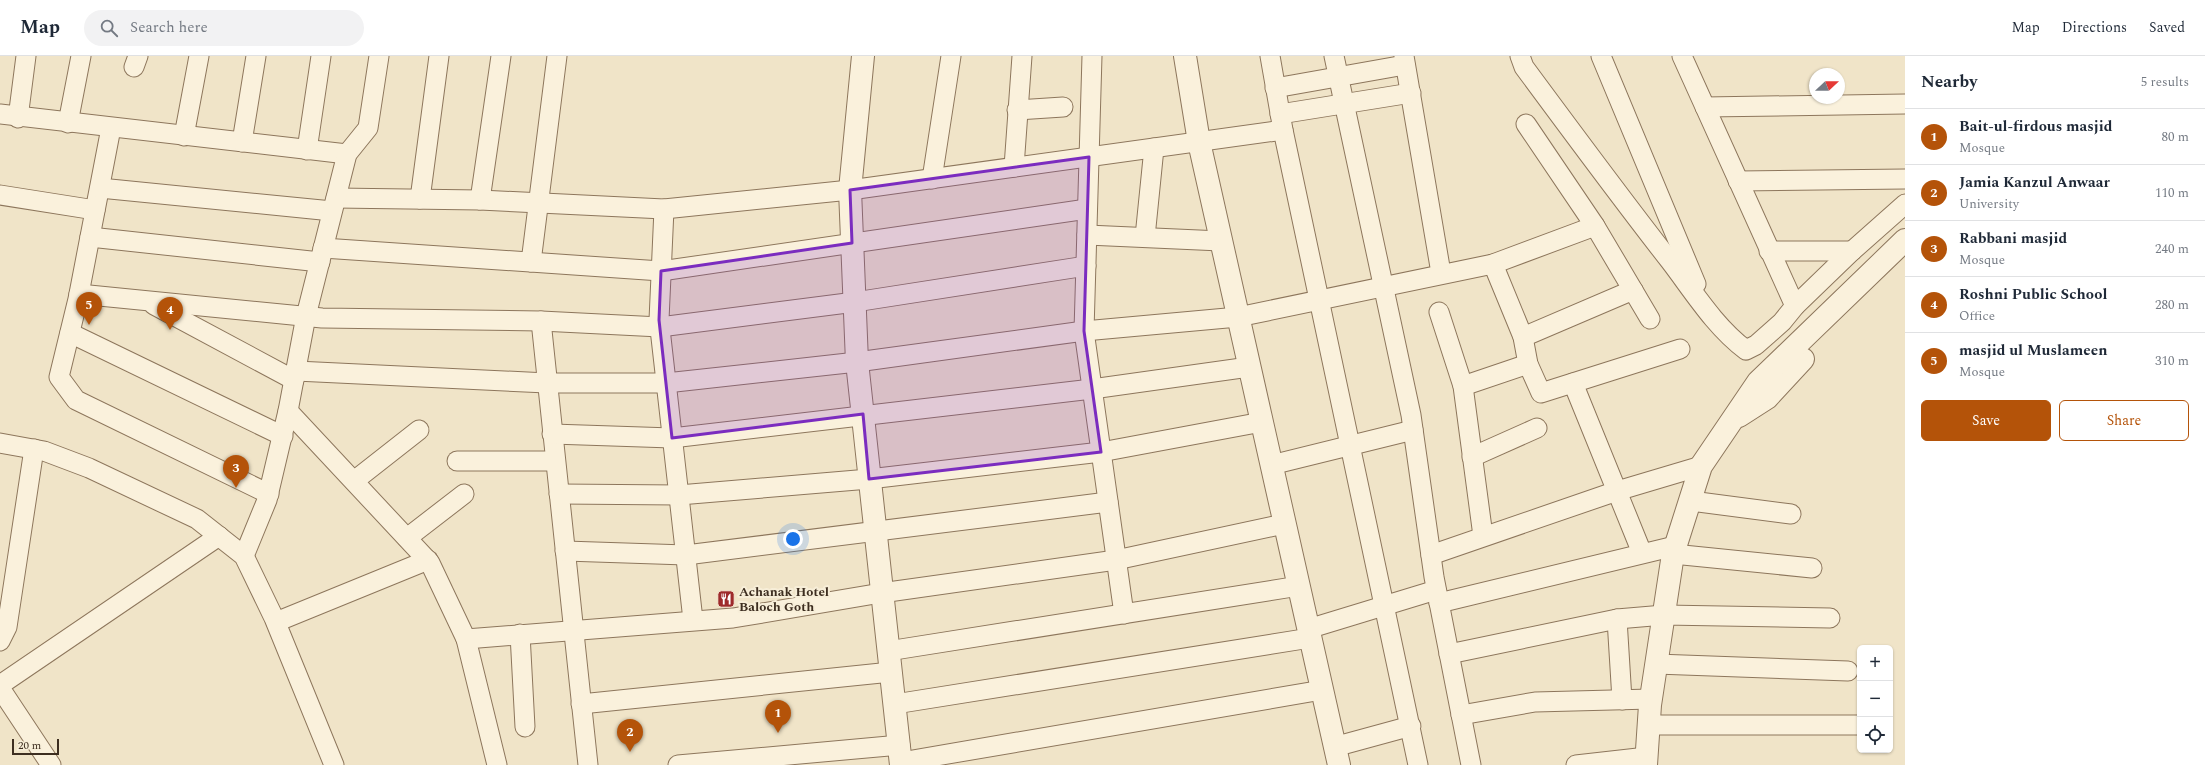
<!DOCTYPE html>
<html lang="en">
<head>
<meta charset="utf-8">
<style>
	:root { --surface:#fff; --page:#f2f2f3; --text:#1f2937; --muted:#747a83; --line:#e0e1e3; --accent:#b45309 }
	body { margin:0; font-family:Spectral,serif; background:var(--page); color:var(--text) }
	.controls { position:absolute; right:12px; bottom:12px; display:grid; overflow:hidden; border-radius:6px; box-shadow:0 1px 3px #0004 }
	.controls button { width:36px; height:36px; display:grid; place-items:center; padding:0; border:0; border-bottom:1px solid var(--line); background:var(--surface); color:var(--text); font:20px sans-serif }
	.compass { position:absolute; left:1809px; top:12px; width:36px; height:36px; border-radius:50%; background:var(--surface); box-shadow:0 1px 3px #0004; rotate:68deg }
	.scale { position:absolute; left:12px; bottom:10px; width:47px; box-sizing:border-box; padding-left:4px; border:2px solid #3d2e20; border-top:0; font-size:11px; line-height:14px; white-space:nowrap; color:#3d2e20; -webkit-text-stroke:3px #f7eed8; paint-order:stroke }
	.you { position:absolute; left:793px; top:483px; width:14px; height:14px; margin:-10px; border:3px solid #fff; border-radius:50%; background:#1a73e8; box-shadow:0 0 0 6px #1a73e833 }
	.badge { display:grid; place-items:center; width:26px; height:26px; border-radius:50%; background:var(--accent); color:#fff; font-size:13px; font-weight:700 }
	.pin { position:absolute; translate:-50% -33px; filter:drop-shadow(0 1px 2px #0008) }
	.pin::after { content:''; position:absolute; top:21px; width:14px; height:12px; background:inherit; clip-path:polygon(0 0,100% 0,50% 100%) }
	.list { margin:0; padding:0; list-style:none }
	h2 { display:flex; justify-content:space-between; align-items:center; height:52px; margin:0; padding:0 16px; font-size:17px }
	h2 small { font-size:13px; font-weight:400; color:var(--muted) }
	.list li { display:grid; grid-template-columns:26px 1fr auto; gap:12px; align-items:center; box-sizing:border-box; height:56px; padding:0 16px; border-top:1px solid var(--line) }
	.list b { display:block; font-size:15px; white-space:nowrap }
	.list p { margin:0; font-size:13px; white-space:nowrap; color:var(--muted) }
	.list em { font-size:13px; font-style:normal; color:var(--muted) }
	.actions { display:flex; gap:8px; padding:12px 16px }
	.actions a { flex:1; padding:9px 0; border:1px solid var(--accent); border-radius:6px; text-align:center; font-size:14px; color:var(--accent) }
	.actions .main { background:var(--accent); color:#fff }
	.icon { flex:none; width:22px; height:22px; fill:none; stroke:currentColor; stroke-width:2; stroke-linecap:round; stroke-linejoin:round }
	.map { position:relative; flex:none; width:1905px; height:709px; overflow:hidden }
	header { display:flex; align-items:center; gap:24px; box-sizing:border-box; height:56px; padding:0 20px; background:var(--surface); border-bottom:1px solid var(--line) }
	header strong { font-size:19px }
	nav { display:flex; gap:22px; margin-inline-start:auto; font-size:14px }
	.search { width:280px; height:36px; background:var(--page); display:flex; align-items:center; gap:10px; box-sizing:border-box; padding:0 14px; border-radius:22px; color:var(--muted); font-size:15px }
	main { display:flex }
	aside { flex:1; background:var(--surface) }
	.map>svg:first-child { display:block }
</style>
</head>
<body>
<header>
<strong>Map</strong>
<div class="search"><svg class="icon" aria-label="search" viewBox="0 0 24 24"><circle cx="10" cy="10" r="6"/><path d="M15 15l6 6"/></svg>Search here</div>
<nav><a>Map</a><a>Directions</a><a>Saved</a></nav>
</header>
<main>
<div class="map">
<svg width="1905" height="709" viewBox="0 0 1905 709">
	<rect width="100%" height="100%" fill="#f0e4c8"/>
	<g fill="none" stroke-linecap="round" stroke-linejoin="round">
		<defs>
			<g id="minor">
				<path d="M1092,0L1084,275L1124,558"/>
				<path d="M1270,0L1283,74L1418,709"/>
				<path d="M1334,0L1411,359L1434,521L1471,709"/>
				<path d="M1404,0L1441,217"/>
				<path d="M1520,0L1524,11C1572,76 1620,141 1670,205C1693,235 1715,271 1746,294L1756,289L1782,266L1795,250L1852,195L1905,148"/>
				<path d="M1601,0L1696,228"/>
				<path d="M1682,0L1795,250"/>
				<path d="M134,11L138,0"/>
				<path d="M1275,32L1405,9"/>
				<path d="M1705,51L1905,48"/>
				<path d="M1017,54L1063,51"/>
				<path d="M0,58L347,98"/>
				<path d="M1280,58L1411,37"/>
				<path d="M18,62L26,0"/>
				<path d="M68,67L81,0"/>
				<path d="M1526,68L1595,170L1650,263"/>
				<path d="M111,72L78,243L59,321L76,344L269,438"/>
				<path d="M184,80L199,0"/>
				<path d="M242,86L256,0"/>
				<path d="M307,94L321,0"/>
				<path d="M1014,111L1022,0"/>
				<path d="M932,123L951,0"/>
				<path d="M1738,125L1905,123"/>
				<path d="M100,132L332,155"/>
				<path d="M0,139L95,154"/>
				<path d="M336,142L480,144L664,153L850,134L1283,74"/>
				<path d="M420,143L439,0"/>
				<path d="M480,144L501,0"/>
				<path d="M664,153L659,264L693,564"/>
				<path d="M1087,179L1221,185"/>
				<path d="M90,181L320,206"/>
				<path d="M1145,181L1154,92"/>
				<path d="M323,192L661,215L1087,153"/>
				<path d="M1769,195H1852"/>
				<path d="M531,206L557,0"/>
				<path d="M1493,208L1523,281L1528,308L1541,337L1680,293"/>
				<path d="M79,238L322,262L541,265L660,271L855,246L1086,210"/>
				<path d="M154,249L294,324"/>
				<path d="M1439,256L1463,330L1483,480"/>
				<path d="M541,265L588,709"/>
				<path d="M70,277L283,380"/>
				<path d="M1523,281L1633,234"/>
				<path d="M296,315L547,327H666L857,306L1084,275L1238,261L1493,208L1595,170"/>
				<path d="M1573,327L1642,497"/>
				<path d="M1463,330L1528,308"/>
				<path d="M288,355L430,507L466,583L733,562L881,537L1116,504L1284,468"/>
				<path d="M552,378L672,382L1092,333L1249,311"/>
				<path d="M0,387L44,395L89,412L197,463L244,500L274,562L334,709"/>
				<path d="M1472,401L1537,372"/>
				<path d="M457,405H555"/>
				<path d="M1271,409L1413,374"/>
				<path d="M354,425L419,374"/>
				<path d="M559,438L679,439L869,423L1101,396L1262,366"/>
				<path d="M1691,445L1791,458"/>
				<path d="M407,482L464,438"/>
				<path d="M565,495L686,499L1108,446"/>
				<path d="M1673,498L1812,512"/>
				<path d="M1431,499L1617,435L1701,410"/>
				<path d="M244,500L267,444L288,355L306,260L347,98L368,72L379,0"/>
				<path d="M1439,547L1675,490"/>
				<path d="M1617,563L1622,644"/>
				<path d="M276,566L428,504"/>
				<path d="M1308,573L1436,534"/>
				<path d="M520,578L525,671"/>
				<path d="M466,583L497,709"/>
				<path d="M0,585L7,571L34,393"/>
				<path d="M888,595L1299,530"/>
				<path d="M1449,598L1617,563L1664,559L1830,562"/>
				<path d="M1656,608L1848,615"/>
				<path d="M0,629L219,480"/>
				<path d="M0,632L51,709"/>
				<path d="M581,648L891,616"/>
				<path d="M895,648L1310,582"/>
				<path d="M1461,659L1535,646L1651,643"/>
				<path d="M1649,669H1860"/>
				<path d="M1334,691L1411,670"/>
				<path d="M901,706L1322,634"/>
				<path d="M678,709L900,689"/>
				<path d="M1576,709L1647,701"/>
			</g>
			<g id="tertiary">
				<path d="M863,0L850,134L857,306L901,709"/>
				<path d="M1185,0L1199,86L1339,709"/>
				<path d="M1739,360L1767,342L1803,303"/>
				<path d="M1646,709L1650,649L1673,498L1701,410L1758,326L1905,184"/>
			</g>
		</defs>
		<use href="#minor" stroke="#8d765c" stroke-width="21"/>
		<use href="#tertiary" stroke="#8d765c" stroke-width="24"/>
		<use href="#minor" stroke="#faf1dc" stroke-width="19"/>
		<use href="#tertiary" stroke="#faf1dc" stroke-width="22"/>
	</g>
	<path fill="#7b2cbf" fill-opacity="0.2" stroke="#7b2cbf" stroke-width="3" stroke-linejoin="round" d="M1089,101L1084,275L1101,396L869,423L863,358L672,382L659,264L661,215L852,187L850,134Z"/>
	<defs>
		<symbol id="restaurant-square" viewBox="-11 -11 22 22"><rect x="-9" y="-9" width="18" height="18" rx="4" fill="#9e2a2b" stroke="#f7eed8"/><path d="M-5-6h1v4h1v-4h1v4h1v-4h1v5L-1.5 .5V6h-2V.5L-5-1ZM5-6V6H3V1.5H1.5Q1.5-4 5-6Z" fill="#fff"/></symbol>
	</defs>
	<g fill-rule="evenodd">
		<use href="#restaurant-square" x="716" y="533" width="20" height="20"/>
	</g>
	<g text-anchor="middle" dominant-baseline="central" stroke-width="4" stroke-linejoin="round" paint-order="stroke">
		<g font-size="13" font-weight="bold" fill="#3d2e20" stroke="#f7eed8" text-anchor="start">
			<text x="739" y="536">Achanak Hotel<tspan x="739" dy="15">Baloch Goth</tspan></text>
		</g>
	</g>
</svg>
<div class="controls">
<button>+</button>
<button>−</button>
<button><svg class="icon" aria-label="locate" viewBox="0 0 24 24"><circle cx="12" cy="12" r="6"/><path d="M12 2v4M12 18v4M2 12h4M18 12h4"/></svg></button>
</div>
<svg class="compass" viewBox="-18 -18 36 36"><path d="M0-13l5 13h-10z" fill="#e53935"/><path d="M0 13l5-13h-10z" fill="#747a83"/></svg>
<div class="scale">20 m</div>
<div class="you"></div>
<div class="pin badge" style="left:778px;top:677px">1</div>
<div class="pin badge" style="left:630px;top:696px">2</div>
<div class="pin badge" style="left:236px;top:432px">3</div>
<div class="pin badge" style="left:170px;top:274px">4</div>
<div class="pin badge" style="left:89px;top:269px">5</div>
</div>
<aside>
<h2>Nearby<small>5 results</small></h2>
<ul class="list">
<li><span class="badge">1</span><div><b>Bait-ul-firdous masjid</b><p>Mosque</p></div><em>80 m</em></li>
<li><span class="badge">2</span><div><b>Jamia Kanzul Anwaar</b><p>University</p></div><em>110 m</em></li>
<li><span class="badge">3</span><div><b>Rabbani masjid</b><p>Mosque</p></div><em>240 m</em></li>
<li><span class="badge">4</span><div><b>Roshni Public School</b><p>Office</p></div><em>280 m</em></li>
<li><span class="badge">5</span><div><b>masjid ul Muslameen</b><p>Mosque</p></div><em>310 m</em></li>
</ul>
<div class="actions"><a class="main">Save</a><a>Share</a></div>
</aside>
</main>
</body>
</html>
